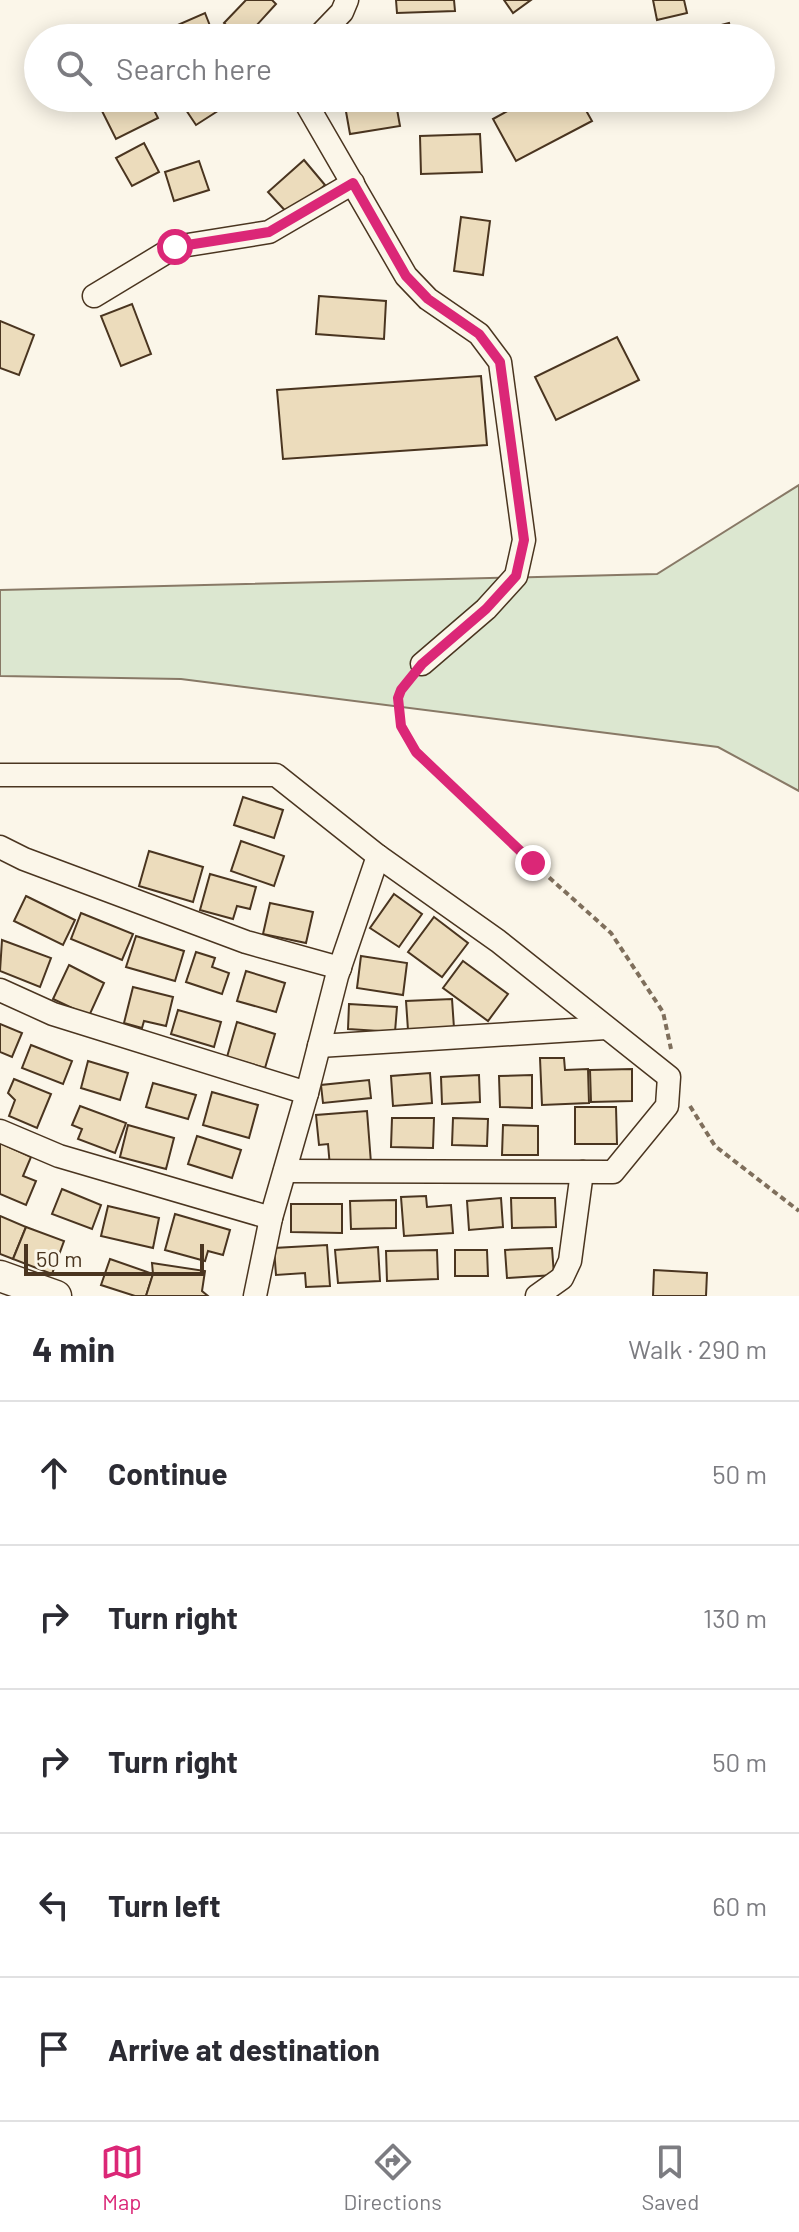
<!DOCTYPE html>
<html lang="en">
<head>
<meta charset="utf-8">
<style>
	:root { --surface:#fff; --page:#f7f7f7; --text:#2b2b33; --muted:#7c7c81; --line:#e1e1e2; --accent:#db2777 }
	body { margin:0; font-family:Barlow,sans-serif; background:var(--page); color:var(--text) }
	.scale { position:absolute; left:24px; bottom:20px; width:180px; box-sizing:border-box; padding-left:8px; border:4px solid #4a3520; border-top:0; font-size:22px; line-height:28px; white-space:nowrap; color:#4a3520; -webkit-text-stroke:6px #fbf6e9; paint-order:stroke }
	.stop { position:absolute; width:24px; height:24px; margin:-18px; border:6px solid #db2777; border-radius:50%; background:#fff }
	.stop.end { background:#db2777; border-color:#fff; box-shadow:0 2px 8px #0008 }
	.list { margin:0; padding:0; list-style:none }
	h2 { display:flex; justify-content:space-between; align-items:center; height:104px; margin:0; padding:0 32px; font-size:34px }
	h2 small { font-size:26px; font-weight:400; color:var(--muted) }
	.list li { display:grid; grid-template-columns:52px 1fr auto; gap:24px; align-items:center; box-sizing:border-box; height:144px; padding:0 32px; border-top:2px solid var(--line) }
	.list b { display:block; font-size:30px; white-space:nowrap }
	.list em { font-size:26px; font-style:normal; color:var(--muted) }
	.icon { flex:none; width:44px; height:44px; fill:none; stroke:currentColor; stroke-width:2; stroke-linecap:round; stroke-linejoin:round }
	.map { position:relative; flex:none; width:799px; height:1296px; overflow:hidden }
	.search { position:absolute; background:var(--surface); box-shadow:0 4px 20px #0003; left:24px; right:24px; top:24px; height:88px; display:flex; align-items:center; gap:20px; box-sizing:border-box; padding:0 28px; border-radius:44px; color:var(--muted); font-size:30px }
	.sheet { height:824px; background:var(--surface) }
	nav { display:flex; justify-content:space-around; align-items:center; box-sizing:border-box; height:112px; border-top:2px solid var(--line); background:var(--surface); font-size:22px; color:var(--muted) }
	nav a { display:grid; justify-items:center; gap:4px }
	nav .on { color:var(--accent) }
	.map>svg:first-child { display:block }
</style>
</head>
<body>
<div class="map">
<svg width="799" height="1296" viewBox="0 0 799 1296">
	<rect width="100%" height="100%" fill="#fbf6e9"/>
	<path fill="#dce7d0" stroke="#887966" stroke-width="2" d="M799,485V791L718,747L181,679L0,676V590L657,574Z"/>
	<g fill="#ecdcbc" stroke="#4a3520" stroke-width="2">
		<path d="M246,0H272L276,4L245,38H240L224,23Z"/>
		<path d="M396,0H454L455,11L397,13Z"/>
		<path d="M504,0H531L513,13Z"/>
		<path d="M653,0H684L687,13L657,20Z"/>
		<path d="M205,13L212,31L197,38H148Z"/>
		<path d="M729,23L733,38H671Z"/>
		<path d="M550,30L551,38H521V32Z"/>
		<path d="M123,98H148L158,118L116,139L101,109Z"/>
		<path d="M178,98H218L224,107L196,125Z"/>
		<path d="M395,98L400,126L350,134L345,106Z"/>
		<path d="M531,98H579L592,121L516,161L493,119Z"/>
		<path d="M480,134L482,172L421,174L420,136Z"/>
		<path d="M144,143L159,172L132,186L116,158Z"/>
		<path d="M304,160L325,185L290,216L268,192Z"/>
		<path d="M199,161L209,190L174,201L165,172Z"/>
		<path d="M461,217L490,221L483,275L454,271Z"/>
		<path d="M319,296L386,301L384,339L316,334Z"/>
		<path d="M132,304L151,354L121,366L101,316Z"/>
		<path d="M0,321L34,335L19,375L0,368Z"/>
		<path d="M617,337L639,380L556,420L535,377Z"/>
		<path d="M481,376L487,445L283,459L277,390Z"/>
		<path d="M243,797L283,810L274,838L234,825Z"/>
		<path d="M241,841L284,856L274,886L231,871Z"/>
		<path d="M149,851L203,867L193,902L139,886Z"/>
		<path d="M210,874L256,887L250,909L237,906L233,919L200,910Z"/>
		<path d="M394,894L422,914L399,947L370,928Z"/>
		<path d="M26,896L75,920L63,945L14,921Z"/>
		<path d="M270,903L313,912L306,943L263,934Z"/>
		<path d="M81,913L133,934L122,960L71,939Z"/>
		<path d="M434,917L468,943L442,977L408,952Z"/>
		<path d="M136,936L184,951L175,981L126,967Z"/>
		<path d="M2,940L51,958L40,987L0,971Z"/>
		<path d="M196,952L215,958L212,967L229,973L222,994L186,982Z"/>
		<path d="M361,956L407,963L403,995L357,988Z"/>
		<path d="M463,961L508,994L488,1021L443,988Z"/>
		<path d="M69,965L104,983L89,1016L53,999Z"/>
		<path d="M246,971L285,983L276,1012L237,1001Z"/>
		<path d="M133,987L173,997L166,1026L144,1021L142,1028L124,1023Z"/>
		<path d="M452,999L454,1028L408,1030L406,1001Z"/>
		<path d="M349,1004L397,1007L395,1032L348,1029Z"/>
		<path d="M178,1010L221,1022L214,1047L171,1034Z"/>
		<path d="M237,1022L275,1034L265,1068L227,1057Z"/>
		<path d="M0,1024L22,1033L12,1057L0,1052Z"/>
		<path d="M31,1045L72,1061L63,1084L22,1068Z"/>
		<path d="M540,1058H564L565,1070L588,1069L589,1103L542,1105Z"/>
		<path d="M88,1061L128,1073L120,1100L81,1088Z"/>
		<path d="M632,1069V1101L591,1102L590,1070Z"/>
		<path d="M430,1073L432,1103L393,1106L391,1076Z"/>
		<path d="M479,1075L480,1102L442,1104L441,1077Z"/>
		<path d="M532,1075V1108L500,1107L499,1076Z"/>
		<path d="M14,1079L51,1094L37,1128L9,1116L15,1100L8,1093Z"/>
		<path d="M369,1080L371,1098L323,1103L321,1085Z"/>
		<path d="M153,1083L196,1095L188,1119L146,1107Z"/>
		<path d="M212,1092L258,1105L249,1138L203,1125Z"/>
		<path d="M80,1106L126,1123L115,1153L78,1139L82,1129L72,1125Z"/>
		<path d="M575,1107H616L617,1144H575Z"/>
		<path d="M367,1111L371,1163L330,1167L328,1144L319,1145L316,1115Z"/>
		<path d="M392,1118H434L433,1148L391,1147Z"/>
		<path d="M453,1118L488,1119L487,1146L452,1145Z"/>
		<path d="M128,1125L174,1138L166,1169L120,1157Z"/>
		<path d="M503,1125L538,1126V1155H502Z"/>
		<path d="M197,1136L241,1150L232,1178L188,1164Z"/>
		<path d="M0,1143L31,1157L23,1176L36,1181L26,1205L0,1194Z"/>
		<path d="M62,1189L101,1205L92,1229L52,1214Z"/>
		<path d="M426,1196L427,1207L451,1205L453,1233L404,1236L401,1197Z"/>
		<path d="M501,1198L503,1227L469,1230L467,1201Z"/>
		<path d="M511,1198H555L556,1227L512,1228Z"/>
		<path d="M396,1200V1228L351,1229L350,1201Z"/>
		<path d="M291,1204H342V1233L291,1232Z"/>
		<path d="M108,1206L159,1218L153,1248L101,1236Z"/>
		<path d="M175,1214L230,1230L223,1255L208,1251L205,1261L165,1250Z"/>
		<path d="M0,1216L26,1227L13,1259L0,1254Z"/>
		<path d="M26,1227L64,1241L52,1274L13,1259Z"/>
		<path d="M327,1245L330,1286L306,1287L305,1273L276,1275L274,1248Z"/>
		<path d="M378,1247L380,1281L338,1283L335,1250Z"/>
		<path d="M552,1248L554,1275L507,1278L505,1250Z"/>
		<path d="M437,1250L438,1279L387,1281L386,1251Z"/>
		<path d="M455,1250H487L488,1276H455Z"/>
		<path d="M110,1259L153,1274L146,1296H135L101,1285Z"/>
		<path d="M152,1263L205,1271L202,1291L208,1296H146L153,1274Z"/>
		<path d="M654,1270L707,1273L706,1296H653Z"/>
	</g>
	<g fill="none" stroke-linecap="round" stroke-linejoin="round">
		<defs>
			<g id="street">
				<path d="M317,38L342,12L347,0"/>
				<path d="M303,98L406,276L428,299L479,334L500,362L524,540L516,576L486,609L422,664"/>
				<path d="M94,296L175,247L269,232L353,183"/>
				<path d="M0,775H276L378,856L498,941L669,1077L667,1106L613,1172L285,1171"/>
				<path d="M0,847L24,859L246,942L340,968"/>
				<path d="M0,990L53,1014L307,1093"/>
				<path d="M319,1046L606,1028"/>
				<path d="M0,1131L59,1156L271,1218"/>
				<path d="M255,1296L271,1218L307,1093L337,976L378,856"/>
				<path d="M537,1296L562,1278L570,1261L582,1172"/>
			</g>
			<path id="secondary" d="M0,1276L56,1296"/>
		</defs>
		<use href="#street" stroke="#4a3520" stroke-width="25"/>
		<use href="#secondary" stroke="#4a3520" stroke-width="33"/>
		<g stroke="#7f6f5c" stroke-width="4" stroke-dasharray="6 4" stroke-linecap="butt">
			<path d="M408,682L398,698L401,726L416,752L533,863L611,933L663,1012L671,1049"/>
			<path d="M690,1106L715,1146L799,1211"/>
		</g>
		<use href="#street" stroke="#fbf6e9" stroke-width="22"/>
		<use href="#secondary" stroke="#fbf6e9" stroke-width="30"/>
	</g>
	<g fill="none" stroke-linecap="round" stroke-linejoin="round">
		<path stroke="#db2777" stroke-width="10" d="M175,247L269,232L353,183L406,276L428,299L479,334L500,362L524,540L516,576L486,609L422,664L401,690L398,698L401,726L416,752L533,863"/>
	</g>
</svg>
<div class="scale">50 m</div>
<div class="stop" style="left:175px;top:247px"></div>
<div class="stop end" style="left:533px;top:863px"></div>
<div class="search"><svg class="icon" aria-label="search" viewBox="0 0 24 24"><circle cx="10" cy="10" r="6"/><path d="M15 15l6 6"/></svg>Search here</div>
</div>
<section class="sheet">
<h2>4 min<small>Walk · 290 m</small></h2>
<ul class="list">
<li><svg class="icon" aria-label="ahead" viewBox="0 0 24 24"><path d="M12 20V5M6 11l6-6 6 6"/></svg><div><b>Continue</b></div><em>50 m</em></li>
<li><svg class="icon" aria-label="right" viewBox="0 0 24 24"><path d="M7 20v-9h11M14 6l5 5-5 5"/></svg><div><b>Turn right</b></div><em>130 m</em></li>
<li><svg class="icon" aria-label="right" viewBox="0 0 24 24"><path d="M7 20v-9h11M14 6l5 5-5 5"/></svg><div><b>Turn right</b></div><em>50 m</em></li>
<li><svg class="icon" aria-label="left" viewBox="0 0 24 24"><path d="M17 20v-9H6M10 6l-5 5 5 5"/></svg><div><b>Turn left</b></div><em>60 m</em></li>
<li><svg class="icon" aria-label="arrive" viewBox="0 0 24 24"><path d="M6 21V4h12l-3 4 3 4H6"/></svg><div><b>Arrive at destination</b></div></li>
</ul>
</section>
<nav>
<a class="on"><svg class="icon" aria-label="map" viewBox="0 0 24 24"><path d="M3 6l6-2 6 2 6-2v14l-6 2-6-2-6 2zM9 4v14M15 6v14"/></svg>Map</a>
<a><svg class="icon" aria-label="directions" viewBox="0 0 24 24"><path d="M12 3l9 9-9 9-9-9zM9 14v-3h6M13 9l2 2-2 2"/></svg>Directions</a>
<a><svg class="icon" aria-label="saved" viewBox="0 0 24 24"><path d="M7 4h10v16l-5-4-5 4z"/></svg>Saved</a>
</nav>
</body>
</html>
